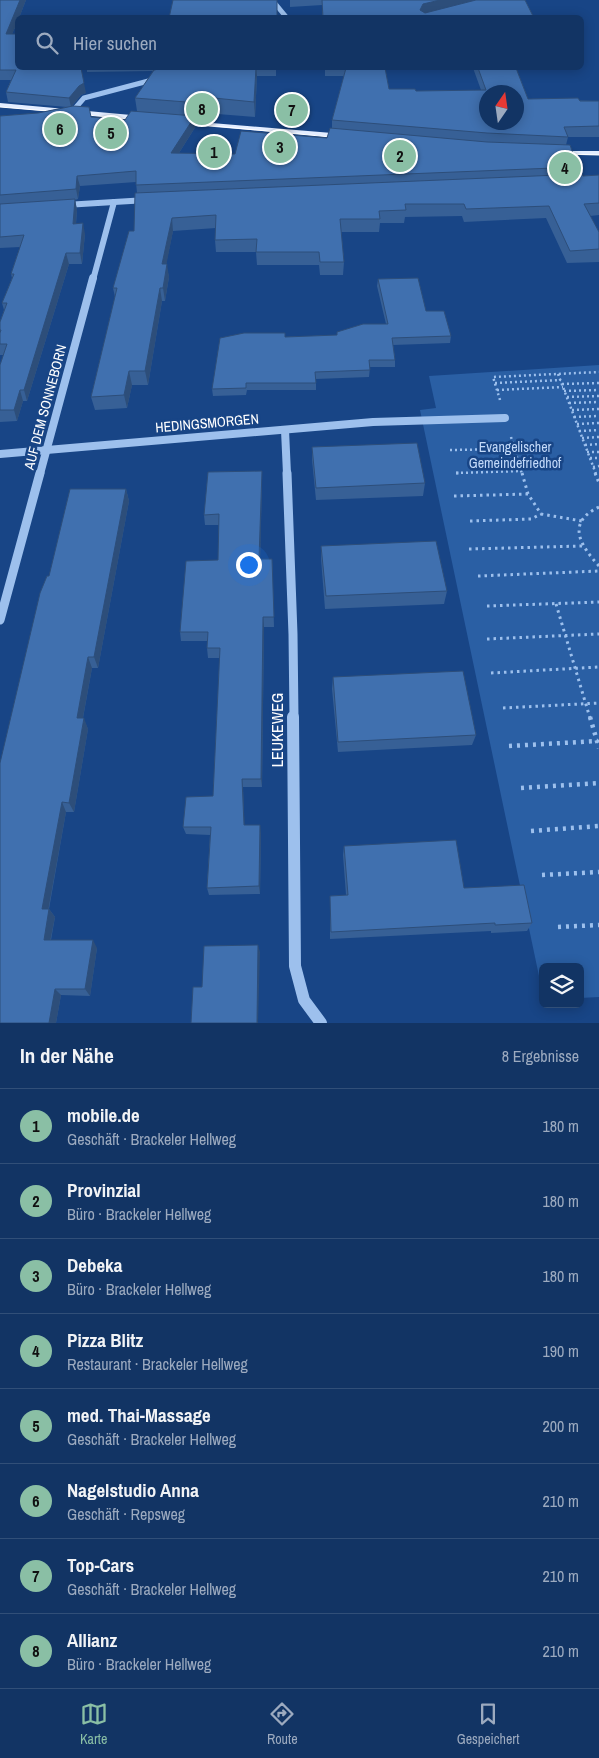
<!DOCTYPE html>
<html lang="de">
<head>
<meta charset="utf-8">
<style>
	:root { --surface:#123464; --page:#1b3c6a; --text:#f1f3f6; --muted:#9caabf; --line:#314f78; --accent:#8abfa5 }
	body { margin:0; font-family:"Archivo Narrow",sans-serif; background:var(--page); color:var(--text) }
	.controls { position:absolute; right:15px; bottom:15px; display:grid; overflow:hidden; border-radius:8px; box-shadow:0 2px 12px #0003 }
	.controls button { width:45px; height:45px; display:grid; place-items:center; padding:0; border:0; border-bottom:1px solid var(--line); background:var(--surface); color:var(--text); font:25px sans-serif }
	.compass { position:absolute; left:479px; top:85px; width:45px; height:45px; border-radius:50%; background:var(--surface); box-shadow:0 2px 12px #0003; rotate:13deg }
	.you { position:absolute; left:248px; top:564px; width:18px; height:18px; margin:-12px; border:4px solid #fff; border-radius:50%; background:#1a73e8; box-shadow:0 0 0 8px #1a73e833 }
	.badge { display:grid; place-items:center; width:32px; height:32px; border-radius:50%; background:var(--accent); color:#111; font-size:16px; font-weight:700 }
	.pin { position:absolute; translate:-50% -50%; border:2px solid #fff; box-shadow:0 1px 5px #0006 }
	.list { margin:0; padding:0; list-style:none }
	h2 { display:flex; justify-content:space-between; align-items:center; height:65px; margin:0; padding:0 20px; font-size:21px }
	h2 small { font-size:16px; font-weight:400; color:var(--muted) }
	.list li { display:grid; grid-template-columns:32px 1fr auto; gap:15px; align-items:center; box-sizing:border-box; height:75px; padding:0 20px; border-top:1px solid var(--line) }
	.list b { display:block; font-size:19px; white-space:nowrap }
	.list p { margin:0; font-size:16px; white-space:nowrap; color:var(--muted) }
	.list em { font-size:16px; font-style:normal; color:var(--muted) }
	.icon { flex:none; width:28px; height:28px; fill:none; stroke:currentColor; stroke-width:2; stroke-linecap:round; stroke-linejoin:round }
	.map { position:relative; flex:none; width:599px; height:1023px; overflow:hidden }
	.search { position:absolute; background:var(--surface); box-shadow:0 2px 12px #0003; left:15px; right:15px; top:15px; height:55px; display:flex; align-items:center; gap:12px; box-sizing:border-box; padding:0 18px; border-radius:8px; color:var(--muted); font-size:19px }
	.sheet { height:665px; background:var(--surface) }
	nav { display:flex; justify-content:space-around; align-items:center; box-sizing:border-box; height:70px; border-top:1px solid var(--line); background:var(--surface); font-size:14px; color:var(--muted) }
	nav a { display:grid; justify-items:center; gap:2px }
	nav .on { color:var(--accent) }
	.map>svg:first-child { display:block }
</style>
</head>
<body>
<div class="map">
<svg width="599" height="1023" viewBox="0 0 599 1023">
	<rect width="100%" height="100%" fill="#184586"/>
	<path fill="#2a5fa4" d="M599,365V997L580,998V967H543V995L420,410L436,408L429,376Z"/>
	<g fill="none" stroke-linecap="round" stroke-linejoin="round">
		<g stroke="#9dc0ed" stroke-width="2.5" stroke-dasharray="2 3" stroke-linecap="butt">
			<path d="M558,374L596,474"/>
			<path d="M495,383L561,380"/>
			<path d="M562,384L599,383"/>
			<path d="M497,390L563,387"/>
			<path d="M564,391L599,390"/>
			<path d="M567,397L599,396"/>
			<path d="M500,400L493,377L599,372"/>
			<path d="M569,403L599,402"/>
			<path d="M572,410L599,409"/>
			<path d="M574,417L599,416"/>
			<path d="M577,424L599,423"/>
			<path d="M579,431L599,430"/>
			<path d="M511,437L522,474"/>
			<path d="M582,438L599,437"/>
			<path d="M585,445L599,444"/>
			<path d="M450,450L514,449"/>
			<path d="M587,452H599"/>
			<path d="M590,458H599"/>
			<path d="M593,467L599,466"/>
			<path d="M456,473L521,471"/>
		</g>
		<g stroke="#9dc0ed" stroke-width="3" stroke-dasharray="2.5 4" stroke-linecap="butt">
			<path d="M456,473H462"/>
			<path d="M522,473L528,494L541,514L582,521"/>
			<path d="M595,473L599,483"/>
			<path d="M454,496L528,494"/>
			<path d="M599,507C565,523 581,546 599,566"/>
			<path d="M470,521L531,519L541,514"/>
			<path d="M469,549L582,546"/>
			<path d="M478,576L599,571"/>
			<path d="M556,604L590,718"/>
			<path d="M487,606L599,602"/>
			<path d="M487,639L599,634"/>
			<path d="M491,673L599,667"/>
			<path d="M503,708L599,703"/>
		</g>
		<g stroke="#9dc0ed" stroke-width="4.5" stroke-dasharray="3 5" stroke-linecap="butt">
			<path d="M590,717L599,748"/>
			<path d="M509,746L598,741"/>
			<path d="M521,788L599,783"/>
			<path d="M531,831L599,826"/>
			<path d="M542,875L599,872"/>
			<path d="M558,927L599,925"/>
		</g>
		<g stroke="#9dc0ed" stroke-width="5">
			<path d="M272,0L287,18"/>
			<path d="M71,113L84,98L156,79"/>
		</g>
		<g stroke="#9dc0ed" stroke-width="6">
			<path d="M65,205L147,200"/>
			<path d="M93,280L114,202"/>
		</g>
		<g stroke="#9dc0ed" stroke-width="8">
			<path d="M285,430L287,474"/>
			<path d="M0,454L373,422L505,418"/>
			<path d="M40,474L93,278"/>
		</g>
		<g stroke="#9dc0ed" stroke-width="9">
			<path d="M287,473L293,634L294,718"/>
			<path d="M0,620L40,473"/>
		</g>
		<path stroke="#9dc0ed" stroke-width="12" d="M293,717L295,966L304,1000L321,1023"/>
		<g fill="#e3edff" fill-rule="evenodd">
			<path d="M0,103L142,116L146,118L142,120L0,107Z"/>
			<path d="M176,120L344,134L348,136L344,138L179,124H176Z"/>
			<path d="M555,151H599V155H558L554,153Z"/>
		</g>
		<g stroke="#fff" stroke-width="1">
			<path d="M0,107L60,112"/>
			<path d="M77,114L139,120"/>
			<path d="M182,123L341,138"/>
			<path d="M560,154L599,155"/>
		</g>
	</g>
	<g fill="#376096">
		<path d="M0,0H26L19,18H18V21L12,34L18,68L86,93L81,95L72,106L91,117L125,120L137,111L135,98L153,71L87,72V68H276V76H257L255,117L205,113L201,119L195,118L196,126L179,153L235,154L327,138L332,128V120L344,76H325V68H385L389,89L416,91L481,90L473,68H516L528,99L599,101V137H568L566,145L578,167L576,175L583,176L599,175V215L590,216L599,232V262L567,263L546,218L464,222L462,216L405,217L404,223H380L379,232H341L344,262L343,275H320L319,265H257L256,252H216L215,240L216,228L173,231L166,264L169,277L165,301H162L148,385H132L127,408L95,410L91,397L115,297L113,288L134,231L137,193L136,182L80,186L78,199L75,200L77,210L76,224L85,234L82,264H69L27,401H23L17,421L0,422V365L4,355H0V322L4,310L2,303L12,278L11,274L20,247L0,248V116L38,113L67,107L8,102L6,92L11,80H0Z"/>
		<path d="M290,0H562H525L534,18H322V5L290,7Z"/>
		<path d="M378,279L426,311L451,336L450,343L393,345L395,360V367H370L369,377L316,379V390H247L246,395L213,396L212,389L285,337L337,335L386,324L377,286Z"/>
		<path d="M312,447L425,483L423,496L316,500L312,460Z"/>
		<path d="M262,482L260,559H272L274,627H264L262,787H243L244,825L261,833L260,894L209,895L207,888L210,835L186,834L183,827L213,796L220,658H208L207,648V641H181L180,632L218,560L219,525H205L204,515Z"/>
		<path d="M126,489L129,501L98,668H92L83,718L88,729L74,812H66L49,909L55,917L51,940L97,948L90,996L61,995L56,1023H0L49,576Z"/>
		<path d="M321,546L447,591L444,604L325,609L321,559Z"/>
		<path d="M333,677L476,735L472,745L338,752L332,689Z"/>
		<path d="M344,846L464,888L532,923L527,931L491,933V931L330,939V896L346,895L343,855Z"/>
	</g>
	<g fill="#2d4e7a">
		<path d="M20,0H26L19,18H18V21L8,43L6,34Z"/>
		<path d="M440,0H476L422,14L420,10L423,4Z"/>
		<path d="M256,68L257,76L255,117L254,102Z"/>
		<path d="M84,83L86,93L81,95L71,107L69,98L79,86Z"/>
		<path d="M204,97L205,113L201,119L199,103Z"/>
		<path d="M195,116L196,126L172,164L171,153Z"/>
		<path d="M77,176L80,186L78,199L76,189Z"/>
		<path d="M75,199L77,210L75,235L73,224Z"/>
		<path d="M172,218L173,231L164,277L162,264Z"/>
		<path d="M83,223L85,234L82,264L80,253Z"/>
		<path d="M66,253L69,264L27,401L24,390Z"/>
		<path d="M167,264L169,277L165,301L163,288Z"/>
		<path d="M160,288L162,301L148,385L145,371Z"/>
		<path d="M129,371L132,385L127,408L124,395Z"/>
		<path d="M20,390L23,401L17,421L14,410Z"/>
		<path d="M262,471V482L260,569L259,559Z"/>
		<path d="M126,489L129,501L98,668L94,657Z"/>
		<path d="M263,617L264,627L262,787L261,779Z"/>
		<path d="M88,657L92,668L81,728L77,718Z"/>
		<path d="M84,718L88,729L74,812L69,803Z"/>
		<path d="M242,779L243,787L245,833L244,825Z"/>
		<path d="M62,802L66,812L47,917L42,909Z"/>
		<path d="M260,825L261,833L260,894L259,886Z"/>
		<path d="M49,909L55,917L49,947L44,940Z"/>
		<path d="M93,940L97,948L90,996L85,989Z"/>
		<path d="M258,945L260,952L258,1023H257Z"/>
		<path d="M55,989L61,995L56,1023H49Z"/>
	</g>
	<g fill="#4070af" stroke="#2d4e7a" fill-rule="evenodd">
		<path d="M0,0H20L6,34H18V68H81L84,83L79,86L69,98L6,92L16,70H0Z"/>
		<path d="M173,0H277V18H169Z"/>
		<path d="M322,0H440L423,4L420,10L425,13L476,0H525L534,18H323Z"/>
		<path d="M164,68H256L254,102L204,97L199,103L135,98L154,70Z"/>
		<path d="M346,68H385L389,89H415L416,91L486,90L478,68H516L528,99L578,98L580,101H599V126L564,127L568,137L487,133L332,120ZM486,92H516V122H486Z"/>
		<path d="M73,106L89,107L91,117L125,120L131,111L195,116L171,153L235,154L241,131L327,138L330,128L487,142L570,145L578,167L136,185V171L77,176L76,189L0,195V116L38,113Z"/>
		<path d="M582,174L583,176L599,175V203L584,204L599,232V249L570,251L549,206L466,209L464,204H405L406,210L379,211L380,219H340L344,262H320L319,252H256L257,239L215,240L216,215L172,218L162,264H167L163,288H160L145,371H129L124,395L91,397L117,288H113L129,231H134L135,193Z"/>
		<path d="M75,199L73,224L83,223L80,253H66L24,390H20L14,410H0V365L7,344H0V333L1,330H0V322L7,303H2L14,274H11L24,235L0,237V204Z"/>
		<path d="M418,278L426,311H444L451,336L392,338L395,360H369L370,370L315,372L316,383H246V388L212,389L220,338L244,333H285V337L337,335V332L363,324H388L378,279Z"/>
		<path d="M417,443L425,483L316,488L312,447Z"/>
		<path d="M262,471L259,559H272L274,617H263L261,779H242L244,825H260L259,886L207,888L211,827H183L186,797L213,796L220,648H207L208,632H180L186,561L218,560L219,514L204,515L208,472Z"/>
		<path d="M70,489H126L94,657H88L77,718H84L69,803L62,802L42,909H49L44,940H93L85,989H55L49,1023H0V763L40,593L47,576H49Z"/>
		<path d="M436,541L447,591L326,596L321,546Z"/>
		<path d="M463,671L476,735L338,742L333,677Z"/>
		<path d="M456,840L464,888L524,885L532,923L495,925V923L331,932L330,896L348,895L344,846Z"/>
		<path d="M258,945L257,1023H191L193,987H202L204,946Z"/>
	</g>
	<g text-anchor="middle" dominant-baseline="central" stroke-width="5" stroke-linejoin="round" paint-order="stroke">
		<g font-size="14" fill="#fff" stroke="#184586">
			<text transform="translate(45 407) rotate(-75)">AUF DEM SONNEBORN</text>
			<text transform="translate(207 423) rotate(-5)">HEDINGSMORGEN</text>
		</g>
		<g font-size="14" fill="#c3dafa" stroke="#184586">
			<text x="515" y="447">Evangelischer<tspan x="515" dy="16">Gemeindefriedhof</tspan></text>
		</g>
		<g font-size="16" fill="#fff" stroke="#184586">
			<text transform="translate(277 730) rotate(-90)">LEUKEWEG</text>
		</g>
	</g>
</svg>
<div class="controls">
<button><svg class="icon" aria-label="layers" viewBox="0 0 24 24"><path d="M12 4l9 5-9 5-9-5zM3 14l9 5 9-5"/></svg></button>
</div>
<svg class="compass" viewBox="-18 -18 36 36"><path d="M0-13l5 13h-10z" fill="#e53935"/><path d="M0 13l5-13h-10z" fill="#9caabf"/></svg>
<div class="you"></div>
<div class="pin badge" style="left:214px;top:152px">1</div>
<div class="pin badge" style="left:400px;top:156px">2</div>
<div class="pin badge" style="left:280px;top:147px">3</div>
<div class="pin badge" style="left:565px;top:168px">4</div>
<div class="pin badge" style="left:111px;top:133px">5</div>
<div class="pin badge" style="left:60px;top:129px">6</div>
<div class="pin badge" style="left:292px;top:110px">7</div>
<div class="pin badge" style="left:202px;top:109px">8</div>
<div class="search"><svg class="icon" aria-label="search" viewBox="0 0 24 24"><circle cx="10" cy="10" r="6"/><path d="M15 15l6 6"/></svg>Hier suchen</div>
</div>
<section class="sheet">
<h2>In der Nähe<small>8 Ergebnisse</small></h2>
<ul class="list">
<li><span class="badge">1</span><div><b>mobile.de</b><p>Geschäft · Brackeler Hellweg</p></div><em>180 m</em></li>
<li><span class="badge">2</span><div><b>Provinzial</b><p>Büro · Brackeler Hellweg</p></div><em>180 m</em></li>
<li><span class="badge">3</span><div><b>Debeka</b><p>Büro · Brackeler Hellweg</p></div><em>180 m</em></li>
<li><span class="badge">4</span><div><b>Pizza Blitz</b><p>Restaurant · Brackeler Hellweg</p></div><em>190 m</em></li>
<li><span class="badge">5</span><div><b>med. Thai-Massage</b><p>Geschäft · Brackeler Hellweg</p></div><em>200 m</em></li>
<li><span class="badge">6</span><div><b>Nagelstudio Anna</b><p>Geschäft · Repsweg</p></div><em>210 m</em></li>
<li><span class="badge">7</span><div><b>Top-Cars</b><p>Geschäft · Brackeler Hellweg</p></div><em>210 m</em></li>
<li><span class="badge">8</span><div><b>Allianz</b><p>Büro · Brackeler Hellweg</p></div><em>210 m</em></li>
</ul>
</section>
<nav>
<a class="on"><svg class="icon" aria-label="map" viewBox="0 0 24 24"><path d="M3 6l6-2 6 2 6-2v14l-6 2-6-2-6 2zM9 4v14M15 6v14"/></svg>Karte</a>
<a><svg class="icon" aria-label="directions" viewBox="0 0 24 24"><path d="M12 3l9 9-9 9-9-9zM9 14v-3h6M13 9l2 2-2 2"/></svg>Route</a>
<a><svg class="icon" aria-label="saved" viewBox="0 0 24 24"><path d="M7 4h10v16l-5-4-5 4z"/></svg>Gespeichert</a>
</nav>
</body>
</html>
